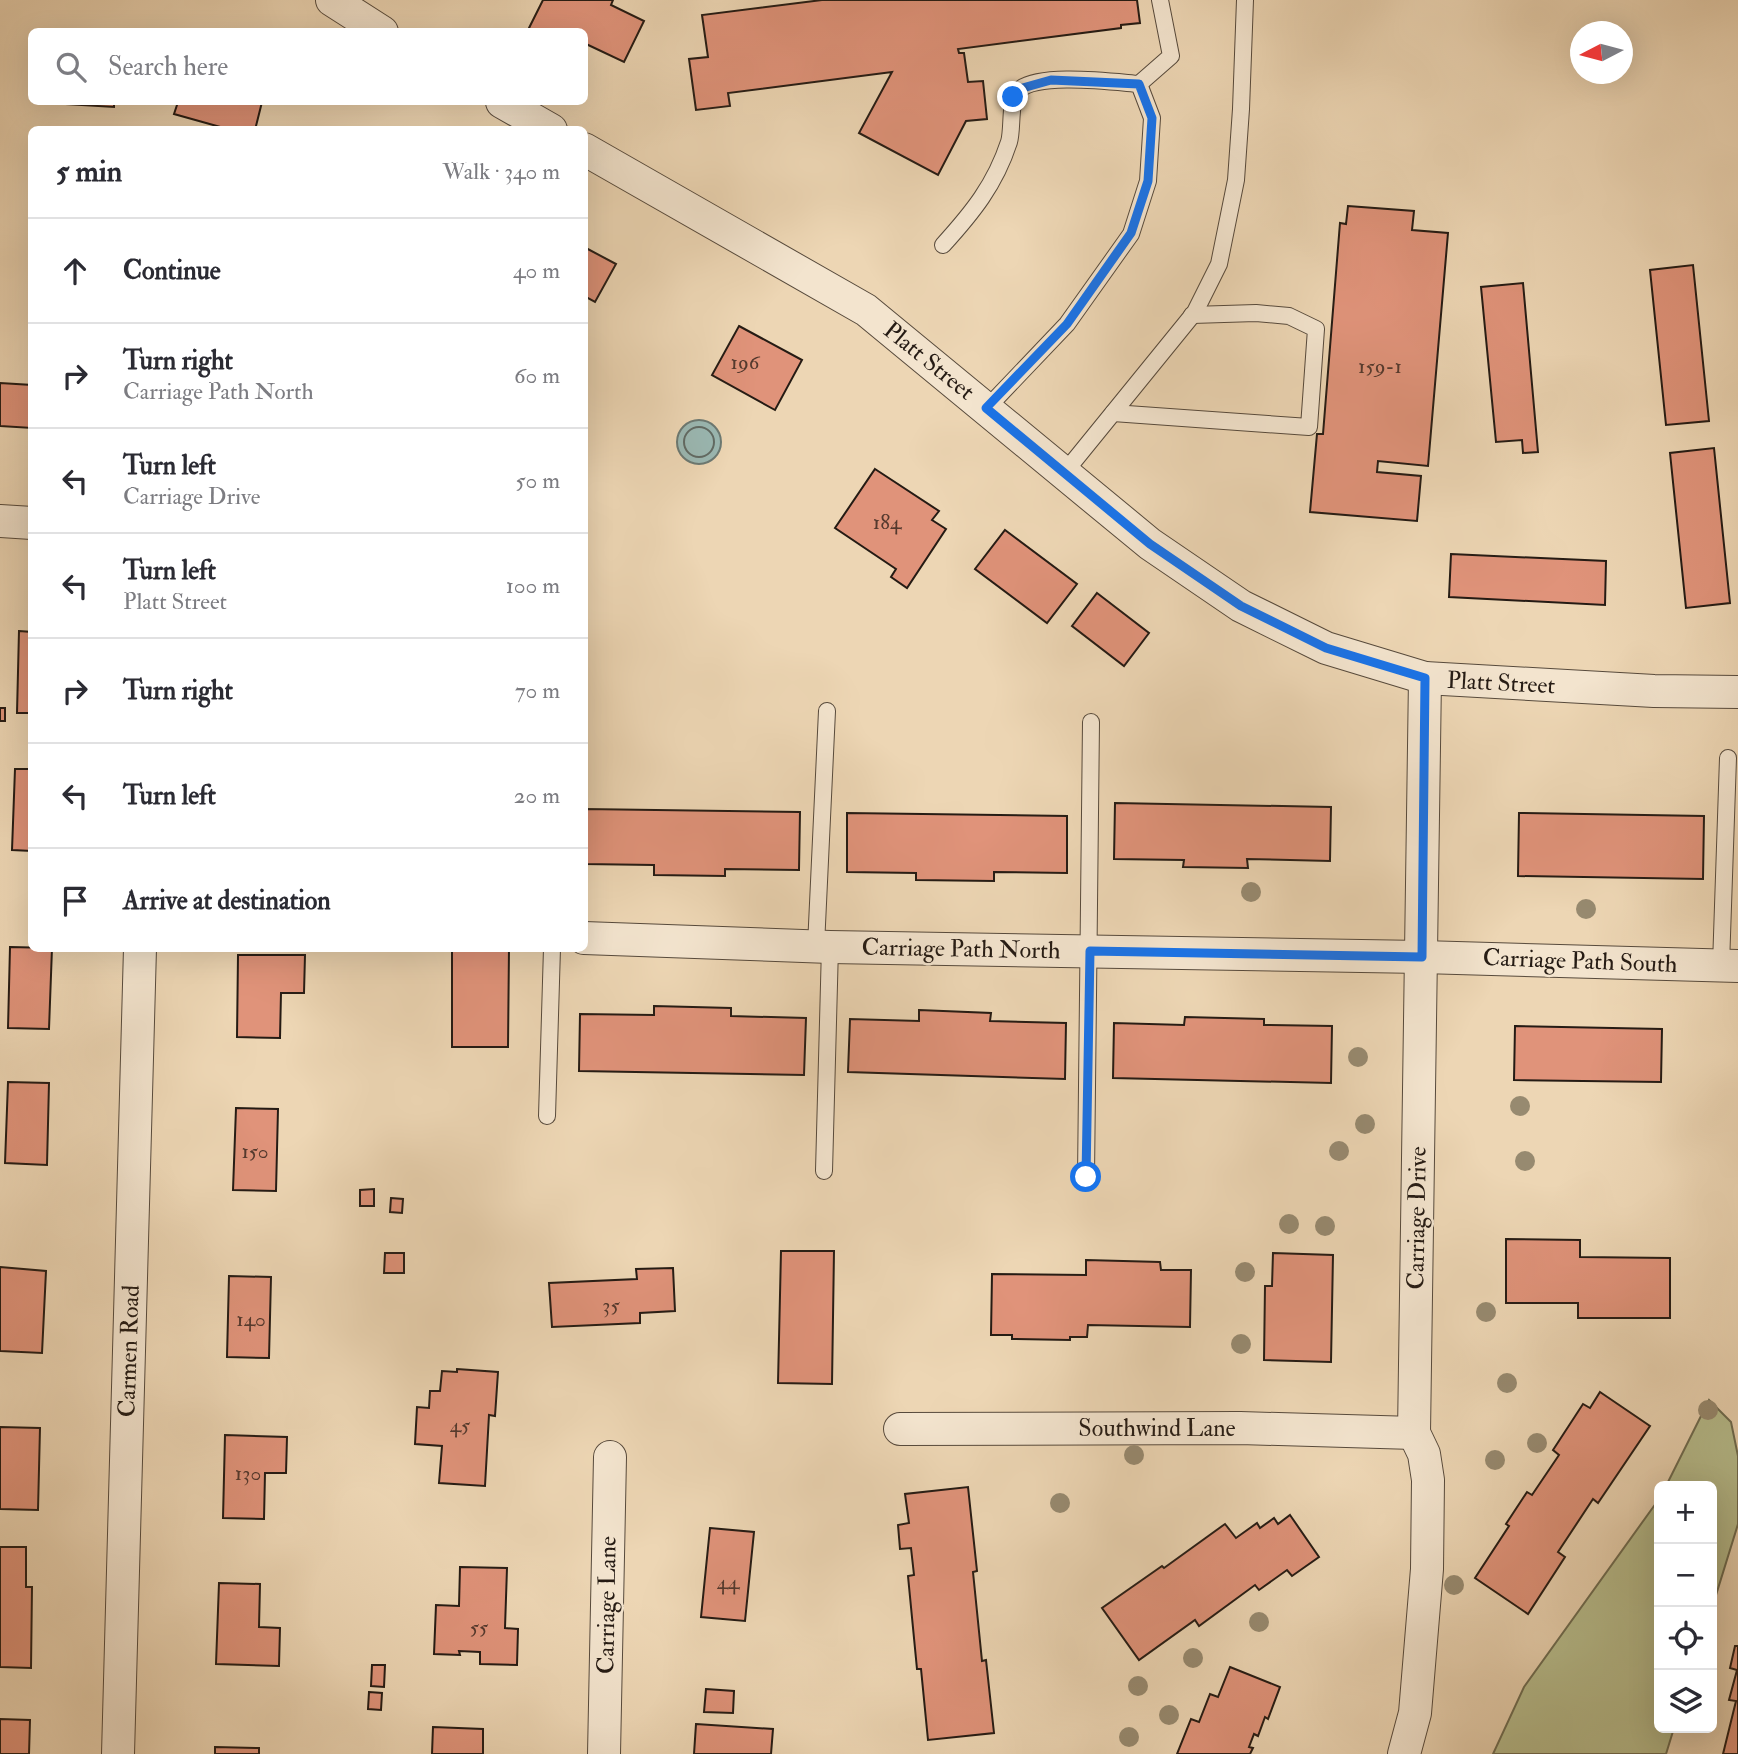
<!DOCTYPE html>
<html lang="en">
<head>
<meta charset="utf-8">
<style>
	:root { --surface:#fff; --page:#f2f2f3; --text:#2b2b33; --muted:#7c7c81; --line:#e1e1e2 }
	body { margin:0; font-family:"IM FELL Double Pica",serif; background:var(--page); color:var(--text) }
	.controls { position:absolute; right:21px; bottom:21px; display:grid; overflow:hidden; border-radius:10px; box-shadow:0 7px 28px #0002 }
	.controls button { width:63px; height:63px; display:grid; place-items:center; padding:0; border:0; border-bottom:2px solid var(--line); background:var(--surface); color:var(--text); font:35px sans-serif }
	.compass { position:absolute; left:1570px; top:21px; width:63px; height:63px; border-radius:50%; background:var(--surface); box-shadow:0 7px 28px #0002; rotate:264deg }
	.stop { position:absolute; width:21px; height:21px; margin:-16px; border:5px solid #1a73e8; border-radius:50%; background:#fff }
	.stop.end { background:#1a73e8; border-color:#fff; box-shadow:0 2px 7px #0008 }
	.list { margin:0; padding:0; list-style:none }
	h2 { display:flex; justify-content:space-between; align-items:center; height:91px; margin:0; padding:0 28px; font-size:30px }
	h2 small { font-size:23px; font-weight:400; color:var(--muted) }
	.list li { display:grid; grid-template-columns:46px 1fr auto; gap:21px; align-items:center; box-sizing:border-box; height:105px; padding:0 28px; border-top:2px solid var(--line) }
	.list b { display:block; font-size:26px; white-space:nowrap }
	.list p { margin:0; font-size:23px; white-space:nowrap; color:var(--muted) }
	.list em { font-size:23px; font-style:normal; color:var(--muted) }
	.icon { flex:none; width:38px; height:38px; fill:none; stroke:currentColor; stroke-width:2; stroke-linecap:round; stroke-linejoin:round }
	.map { position:relative; flex:none; width:1738px; height:1754px; overflow:hidden }
	.search { position:absolute; background:var(--surface); box-shadow:0 7px 28px #0002; left:28px; top:28px; width:560px; height:77px; display:flex; align-items:center; gap:18px; box-sizing:border-box; padding:0 24px; border-radius:10px; color:var(--muted); font-size:26px }
	.panel { position:absolute; background:var(--surface); box-shadow:0 7px 28px #0002; left:28px; top:126px; width:560px; height:826px; border-radius:10px }
	.map>svg:first-child { display:block }
</style>
</head>
<body>
<div class="map">
<svg width="1738" height="1754" viewBox="0 0 1738 1754">
	<rect width="100%" height="100%" fill="#edd6b4"/>
	<filter id="stains"><feTurbulence type="fractalNoise" baseFrequency=".00286" numOctaves="4"/><feColorMatrix values="0 0 0 0 .2 0 0 0 0 .09 0 0 0 0 .02 0 0 0 .5 -.17"/></filter>
	<radialGradient id="worn" r=".72"><stop offset=".6" stop-color="#630" stop-opacity="0"/><stop offset="1" stop-color="#630" stop-opacity=".3"/></radialGradient>
	<g fill="#b7be8e" stroke="#6e6c51" stroke-width="2">
		<path d="M1709,1400L1731,1422L1738,1456V1524L1712,1608V1486H1666Z"/>
		<path d="M1659,1499V1728H1674L1666,1754H1493L1524,1687Z"/>
	</g>
	<circle fill="#9ab8b3" stroke="#6b7973" stroke-width="2" cx="699" cy="442" r="22"/>
	<g fill="none" stroke-linecap="round" stroke-linejoin="round">
		<circle stroke="#606a64" stroke-width="2" cx="699" cy="442" r="15"/>
	</g>
	<g fill="#e0937a" stroke="#251b14" stroke-width="2">
		<path d="M543,0H613L611,5L644,21L624,62L584,43V32H535L529,28Z"/>
		<path d="M822,0H1137L1140,23L1121,25V28L958,49L959,53H964L968,82L983,81L987,119L966,121L938,175L859,133L892,72L728,93L730,106L696,110L689,59L708,57L702,15Z"/>
		<path d="M32,102H114V107Z"/>
		<path d="M178,102H262L255,130H231L174,114Z"/>
		<path d="M1348,206L1414,211L1412,230L1448,233L1428,466L1378,461L1377,472L1421,476L1417,521L1310,512L1317,434H1323L1340,223L1346,224Z"/>
		<path d="M584,247L616,264L595,302L584,296Z"/>
		<path d="M1693,265L1709,421L1666,425L1650,270Z"/>
		<path d="M1523,283L1538,452L1523,453L1522,440L1496,442L1481,287Z"/>
		<path d="M739,326L802,360L775,410L712,375Z"/>
		<path d="M0,383L32,385V428L0,426Z"/>
		<path d="M1714,448L1730,603L1686,608L1670,453Z"/>
		<path d="M875,469L939,511L932,520L946,529L907,588L891,577L896,569L835,528Z"/>
		<path d="M1005,530L1077,584L1047,623L975,569Z"/>
		<path d="M1451,554L1606,561L1605,605L1449,597Z"/>
		<path d="M1097,593L1149,633L1124,666L1072,626Z"/>
		<path d="M19,631L32,632V713H17Z"/>
		<rect x="0" y="708" width="5" height="13"/>
		<path d="M15,769H32V851L12,850Z"/>
		<path d="M1115,803L1331,807L1330,861L1247,859L1248,868L1183,867L1184,860L1114,859Z"/>
		<path d="M584,809L800,812L799,870L725,869V876L654,875V865L584,864Z"/>
		<path d="M847,813L1067,816V873L994,872V881L916,880V873L847,872Z"/>
		<path d="M1519,813L1704,816L1703,879L1518,876Z"/>
		<path d="M10,947L52,948L49,1029L8,1028Z"/>
		<path d="M452,948H509L508,1047H452Z"/>
		<path d="M238,955H305L304,993H281L280,1038L237,1037Z"/>
		<path d="M654,1006L731,1008V1016L806,1018L804,1075L579,1071L580,1014L654,1015Z"/>
		<path d="M919,1010L991,1013L990,1021L1066,1023L1065,1079L848,1072L850,1019L919,1021Z"/>
		<path d="M1185,1017L1264,1019V1025L1332,1026L1331,1083L1113,1078L1114,1023L1184,1025Z"/>
		<path d="M1515,1026L1662,1029L1661,1082L1514,1080Z"/>
		<path d="M8,1082L49,1083L47,1165L5,1163Z"/>
		<path d="M236,1108L278,1109L276,1191L233,1190Z"/>
		<path d="M374,1189V1206H360V1190Z"/>
		<path d="M391,1198L403,1199L402,1213L390,1212Z"/>
		<path d="M1506,1239L1580,1240V1257L1670,1258V1318H1578V1303H1506Z"/>
		<path d="M781,1251H834L832,1384L778,1383Z"/>
		<path d="M385,1253H404V1273H384Z"/>
		<path d="M1273,1253L1333,1255L1331,1362L1264,1360L1265,1286H1272Z"/>
		<path d="M1086,1260L1160,1262L1161,1270H1191L1190,1327L1088,1325L1087,1337H1070V1340L1012,1339V1335H991L992,1274L1086,1275Z"/>
		<path d="M0,1267L46,1271L42,1353L0,1351Z"/>
		<path d="M673,1268L675,1311L640,1313V1323L552,1327L549,1283L637,1279L636,1269Z"/>
		<path d="M229,1276L271,1277L269,1358L227,1357Z"/>
		<path d="M457,1369L498,1372L495,1416L489,1415L485,1486L439,1483L442,1446L415,1444L417,1407L429,1408L430,1391H440L442,1371L457,1372Z"/>
		<path d="M1600,1392L1650,1426L1598,1503L1593,1499L1558,1552L1565,1557L1528,1614L1475,1578L1509,1526L1506,1524L1527,1492L1532,1495L1559,1455L1553,1450L1583,1404L1590,1408Z"/>
		<path d="M0,1427L40,1428L38,1510L0,1509Z"/>
		<path d="M225,1435L287,1437L286,1473H265L264,1519L223,1518Z"/>
		<path d="M968,1487L977,1571L973,1572L982,1661L986,1660L994,1733L928,1740L921,1669H917L908,1576L914,1575L911,1548L900,1549L898,1525L909,1523L905,1494Z"/>
		<path d="M1290,1515L1319,1557L1292,1576L1287,1570L1259,1590L1255,1585L1199,1626L1195,1620L1139,1660L1102,1608L1162,1566L1164,1568L1225,1524L1236,1538L1257,1523L1260,1528L1274,1518L1278,1524Z"/>
		<path d="M710,1528L754,1532L745,1621L701,1617Z"/>
		<path d="M0,1547H26V1587H32L31,1668L0,1667Z"/>
		<path d="M460,1567L507,1568L505,1628L518,1629L517,1665L480,1664V1652L459,1651L460,1655L434,1654L436,1605L459,1606Z"/>
		<path d="M219,1583L260,1584L259,1627L280,1628L279,1666L216,1664Z"/>
		<path d="M1735,1646H1738V1754H1723L1736,1701L1729,1700L1737,1670L1730,1668Z"/>
		<path d="M372,1665H385L384,1687L371,1686Z"/>
		<path d="M1230,1667L1280,1687L1268,1719L1265,1717L1258,1736L1254,1734L1249,1747L1253,1748L1250,1754H1177L1191,1719L1199,1722L1210,1694L1218,1697Z"/>
		<path d="M706,1689L734,1691L733,1713L704,1712Z"/>
		<path d="M369,1692L382,1693L381,1710L368,1709Z"/>
		<path d="M0,1719L30,1720L29,1754H0Z"/>
		<path d="M696,1724L773,1729L771,1754H694Z"/>
		<path d="M433,1727L483,1729V1754H432Z"/>
		<path d="M215,1747L259,1748V1754H215Z"/>
	</g>
	<g fill="none" stroke-linecap="round" stroke-linejoin="round">
		<defs>
			<g id="lane">
				<path d="M1139,84L1171,56L1160,0"/>
				<path d="M943,245C972,213 995,185 1009,142C1013,129 1009,100 1018,91C1036,72 1113,82 1139,84L1152,118L1148,181L1131,234L1067,324L987,408"/>
				<path d="M1113,413L1309,427L1316,329L1289,316L1256,313L1192,315"/>
				<path d="M1065,472L1195,312L1219,264L1236,180L1241,109L1245,0"/>
				<path d="M816,946L827,711"/>
				<path d="M1721,965L1728,758"/>
				<path d="M547,1116L552,948"/>
				<path d="M824,1171L830,947"/>
				<path d="M1086,1177L1091,722"/>
			</g>
			<g id="street">
				<path d="M332,0L382,32"/>
				<path d="M502,102L551,130"/>
				<path d="M584,149L866,310L1150,544L1241,606L1326,648L1425,678L1654,691L1738,692"/>
				<path d="M0,521L32,523"/>
				<path d="M584,938L830,947L1422,957L1738,966"/>
				<path d="M900,1429L1240,1428L1414,1433"/>
				<path d="M118,1754L140,948"/>
				<path d="M604,1754L610,1457"/>
				<path d="M1404,1754L1415,1713L1427,1569L1428,1480L1424,1454L1414,1433L1425,678"/>
			</g>
		</defs>
		<use href="#lane" stroke="#574a3c" stroke-width="18"/>
		<use href="#street" stroke="#574a3c" stroke-width="34"/>
		<use href="#lane" stroke="#f3e4ce" stroke-width="16"/>
		<use href="#street" stroke="#f3e4ce" stroke-width="32"/>
	</g>
	<g fill="#978a70">
		<circle cx="1251" cy="892" r="10"/>
		<circle cx="1586" cy="909" r="10"/>
		<circle cx="1358" cy="1057" r="10"/>
		<circle cx="1520" cy="1106" r="10"/>
		<circle cx="1365" cy="1124" r="10"/>
		<circle cx="1339" cy="1151" r="10"/>
		<circle cx="1525" cy="1161" r="10"/>
		<circle cx="1289" cy="1224" r="10"/>
		<circle cx="1325" cy="1226" r="10"/>
		<circle cx="1245" cy="1272" r="10"/>
		<circle cx="1486" cy="1312" r="10"/>
		<circle cx="1241" cy="1344" r="10"/>
		<circle cx="1507" cy="1383" r="10"/>
		<circle cx="1708" cy="1410" r="10"/>
		<circle cx="1537" cy="1443" r="10"/>
		<circle cx="1134" cy="1455" r="10"/>
		<circle cx="1495" cy="1460" r="10"/>
		<circle cx="1060" cy="1503" r="10"/>
		<circle cx="1454" cy="1585" r="10"/>
		<circle cx="1259" cy="1622" r="10"/>
		<circle cx="1193" cy="1658" r="10"/>
		<circle cx="1138" cy="1686" r="10"/>
		<circle cx="1169" cy="1715" r="10"/>
		<circle cx="1129" cy="1737" r="10"/>
	</g>
	<g fill="none" stroke-linecap="round" stroke-linejoin="round">
		<path stroke="#1a73e8" stroke-width="9" d="M1013,97L1019,89L1051,80L1139,84L1152,118L1148,181L1131,233L1067,324L986,408L1150,544L1241,606L1326,648L1425,678L1422,957L1090,951L1086,1177"/>
	</g>
	<g text-anchor="middle" dominant-baseline="central" stroke-width="5" stroke-linejoin="round" paint-order="stroke">
		<g font-size="21" fill="#54392e">
			<text x="745" y="362">196</text>
			<text x="1380" y="366">159-1</text>
			<text x="887" y="522">184</text>
			<text x="255" y="1151">150</text>
			<text x="611" y="1305">35</text>
			<text x="251" y="1319">140</text>
			<text x="460" y="1425">45</text>
			<text x="248" y="1473">130</text>
			<text x="728" y="1582">44</text>
			<text x="479" y="1627">55</text>
		</g>
		<g font-size="24" fill="#251b14" stroke="#f3e4ce">
			<text transform="translate(929 361) rotate(39)">Platt Street</text>
			<text transform="translate(1501 683) rotate(3)">Platt Street</text>
			<text transform="translate(961 949) rotate(1)">Carriage Path North</text>
			<text transform="translate(1580 961) rotate(2)">Carriage Path South</text>
			<text transform="translate(1417 1218) rotate(-89)">Carriage Drive</text>
			<text transform="translate(129 1351) rotate(-88)">Carmen Road</text>
			<text x="1157" y="1428">Southwind Lane</text>
			<text transform="translate(607 1605) rotate(-89)">Carriage Lane</text>
		</g>
	</g>
	<rect width="100%" height="100%" filter="url(#stains)"/>
	<rect width="100%" height="100%" fill="url(#worn)"/>
</svg>
<div class="controls">
<button>+</button>
<button>−</button>
<button><svg class="icon" aria-label="locate" viewBox="0 0 24 24"><circle cx="12" cy="12" r="6"/><path d="M12 2v4M12 18v4M2 12h4M18 12h4"/></svg></button>
<button><svg class="icon" aria-label="layers" viewBox="0 0 24 24"><path d="M12 4l9 5-9 5-9-5zM3 14l9 5 9-5"/></svg></button>
</div>
<svg class="compass" viewBox="-18 -18 36 36"><path d="M0-13l5 13h-10z" fill="#e53935"/><path d="M0 13l5-13h-10z" fill="#7c7c81"/></svg>
<div class="stop" style="left:1086px;top:1177px"></div>
<div class="stop end" style="left:1013px;top:97px"></div>
<div class="search"><svg class="icon" aria-label="search" viewBox="0 0 24 24"><circle cx="10" cy="10" r="6"/><path d="M15 15l6 6"/></svg>Search here</div>
<section class="panel">
<h2>5 min<small>Walk · 340 m</small></h2>
<ul class="list">
<li><svg class="icon" aria-label="ahead" viewBox="0 0 24 24"><path d="M12 20V5M6 11l6-6 6 6"/></svg><div><b>Continue</b></div><em>40 m</em></li>
<li><svg class="icon" aria-label="right" viewBox="0 0 24 24"><path d="M7 20v-9h11M14 6l5 5-5 5"/></svg><div><b>Turn right</b><p>Carriage Path North</p></div><em>60 m</em></li>
<li><svg class="icon" aria-label="left" viewBox="0 0 24 24"><path d="M17 20v-9H6M10 6l-5 5 5 5"/></svg><div><b>Turn left</b><p>Carriage Drive</p></div><em>50 m</em></li>
<li><svg class="icon" aria-label="left" viewBox="0 0 24 24"><path d="M17 20v-9H6M10 6l-5 5 5 5"/></svg><div><b>Turn left</b><p>Platt Street</p></div><em>100 m</em></li>
<li><svg class="icon" aria-label="right" viewBox="0 0 24 24"><path d="M7 20v-9h11M14 6l5 5-5 5"/></svg><div><b>Turn right</b></div><em>70 m</em></li>
<li><svg class="icon" aria-label="left" viewBox="0 0 24 24"><path d="M17 20v-9H6M10 6l-5 5 5 5"/></svg><div><b>Turn left</b></div><em>20 m</em></li>
<li><svg class="icon" aria-label="arrive" viewBox="0 0 24 24"><path d="M6 21V4h12l-3 4 3 4H6"/></svg><div><b>Arrive at destination</b></div></li>
</ul>
</section>
</div>
</body>
</html>
